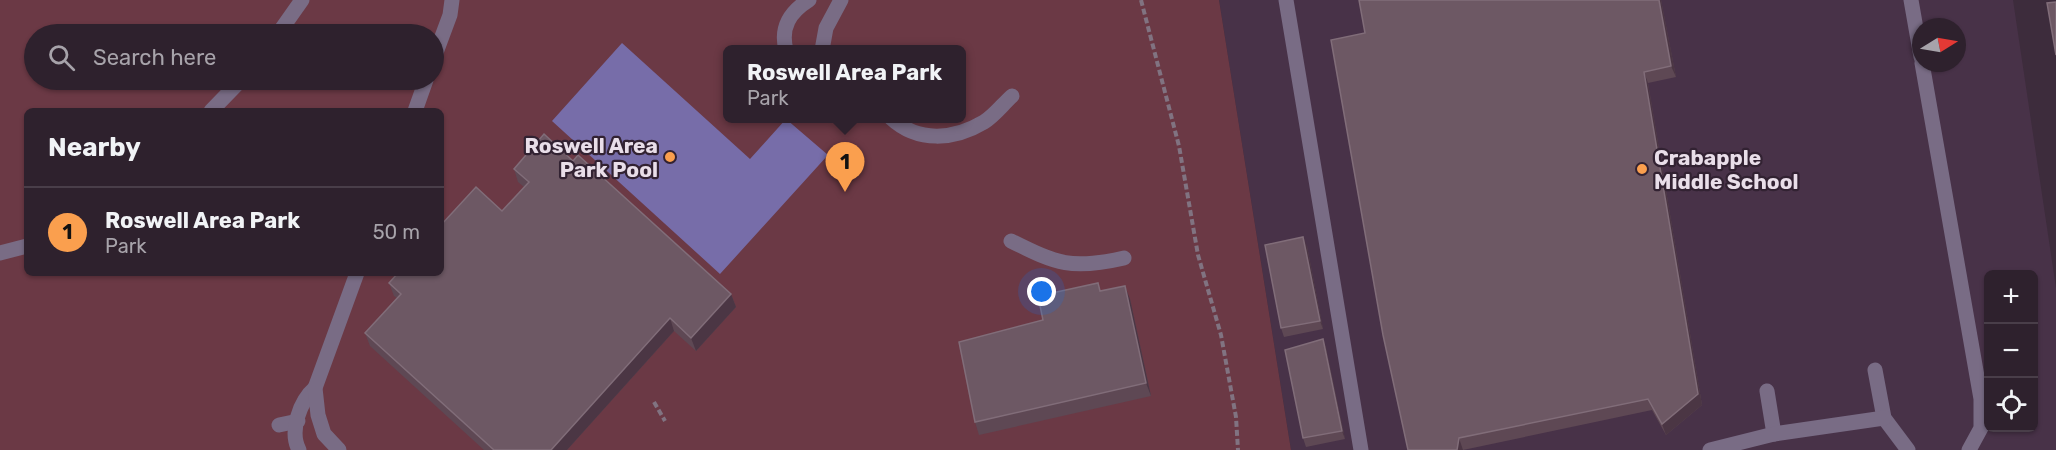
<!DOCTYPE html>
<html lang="en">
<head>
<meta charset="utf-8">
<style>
	:root { --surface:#2e212d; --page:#362935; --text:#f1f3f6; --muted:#a7a3aa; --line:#493e49; --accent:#fa9f4e }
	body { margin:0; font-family:Rubik,sans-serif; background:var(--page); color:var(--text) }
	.controls { position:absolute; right:18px; bottom:18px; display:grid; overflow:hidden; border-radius:9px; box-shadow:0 2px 4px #0004 }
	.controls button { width:54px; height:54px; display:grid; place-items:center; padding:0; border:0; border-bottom:2px solid var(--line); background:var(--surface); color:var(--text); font:30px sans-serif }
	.compass { position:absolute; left:1912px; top:18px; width:54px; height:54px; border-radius:50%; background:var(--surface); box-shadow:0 2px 4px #0004; rotate:79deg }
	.you { position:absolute; left:1042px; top:292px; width:21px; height:21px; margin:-15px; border:4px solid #fff; border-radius:50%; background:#1a73e8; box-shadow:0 0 0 9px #1a73e833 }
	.badge { display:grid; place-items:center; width:39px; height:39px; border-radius:50%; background:var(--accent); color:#111; font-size:20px; font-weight:700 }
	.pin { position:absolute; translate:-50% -50px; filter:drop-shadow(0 2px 3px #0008) }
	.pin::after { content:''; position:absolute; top:32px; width:21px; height:18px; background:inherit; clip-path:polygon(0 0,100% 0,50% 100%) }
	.popup { position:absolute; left:723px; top:45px; width:243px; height:78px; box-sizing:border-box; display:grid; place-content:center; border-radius:9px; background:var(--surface); filter:drop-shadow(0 2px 4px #0005); font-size:20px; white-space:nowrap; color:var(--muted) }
	.popup b { font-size:22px; color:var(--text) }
	.popup::after { content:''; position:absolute; left:50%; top:100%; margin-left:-12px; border:12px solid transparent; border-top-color:var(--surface) }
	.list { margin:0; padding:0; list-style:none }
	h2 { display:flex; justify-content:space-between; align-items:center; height:78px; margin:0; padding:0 24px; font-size:26px }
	h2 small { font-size:20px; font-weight:400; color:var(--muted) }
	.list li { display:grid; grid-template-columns:39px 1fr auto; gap:18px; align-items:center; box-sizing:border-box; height:90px; padding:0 24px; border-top:2px solid var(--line) }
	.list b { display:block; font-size:22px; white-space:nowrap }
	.list p { margin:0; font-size:20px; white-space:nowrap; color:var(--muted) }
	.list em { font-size:20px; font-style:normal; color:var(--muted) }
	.icon { flex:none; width:33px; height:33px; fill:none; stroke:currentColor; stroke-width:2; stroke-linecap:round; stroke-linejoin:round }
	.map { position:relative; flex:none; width:2056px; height:450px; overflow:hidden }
	.search { position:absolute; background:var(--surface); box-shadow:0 2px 4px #0004; left:24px; top:24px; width:420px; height:66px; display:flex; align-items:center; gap:15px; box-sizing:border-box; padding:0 21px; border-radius:33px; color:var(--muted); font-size:22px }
	.panel { position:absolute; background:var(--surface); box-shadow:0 2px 4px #0004; left:24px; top:108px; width:420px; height:168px; border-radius:9px }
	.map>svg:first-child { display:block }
</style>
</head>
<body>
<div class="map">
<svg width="2056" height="450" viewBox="0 0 2056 450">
	<rect width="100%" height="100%" fill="#3d2c3c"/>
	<path fill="#483248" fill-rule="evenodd" d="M1219,0H2013L2056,288V450H1291ZM1921,27H1957V63H1921ZM1988,274H2034V428H1988Z"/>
	<path fill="#6b3945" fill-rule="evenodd" d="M0,0H1219L1291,450H0ZM34,34H434V80H34ZM728,50H962V118H728ZM27,111H441V273H27Z"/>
	<path fill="#776da9" d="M622,43L750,159L786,119L828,155L720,274L552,121Z"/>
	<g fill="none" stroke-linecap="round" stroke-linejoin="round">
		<g stroke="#817381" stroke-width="4" stroke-dasharray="6 3" stroke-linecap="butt">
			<path d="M1141,0L1179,146L1198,255L1221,335L1236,417L1238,450"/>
			<path d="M654,402L665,421"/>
		</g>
		<g stroke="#796c85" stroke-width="15">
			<path d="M1286,0L1361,450"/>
			<path d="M1911,0L1921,57"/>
			<path d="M278,34L302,0"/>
			<path d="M786,50C780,27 790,12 809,0"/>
			<path d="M822,50L826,28L841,0"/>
			<path d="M434,58L450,15L452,0"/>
			<path d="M1922,63L1981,399V428L1969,450"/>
			<path d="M211,111L241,80"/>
			<path d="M415,111L426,80"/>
			<path d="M891,118C918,143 954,140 984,122C994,116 1003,104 1012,96"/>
			<path d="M1011,241C1057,264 1072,270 1124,258"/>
			<path d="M0,253L27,246"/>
			<path d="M1875,370L1884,418L1908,450"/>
			<path d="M1767,391L1774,434"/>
			<path d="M279,425L298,421"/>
			<path d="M299,450C289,431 300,401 315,388"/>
			<path d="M339,450L324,434L318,415L315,388L357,273"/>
			<path d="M1710,450L1774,434L1884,418"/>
		</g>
	</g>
	<g fill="#5e4854">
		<path d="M1661,0L1676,77L1648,83L1702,405L1666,435L1652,410L1463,450H1408L1365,33Z"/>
		<path d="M573,161L731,294L736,307L696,351L674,331L567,450H484L370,346L365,333L397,298L394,296L389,283L502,211L524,187L518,182L514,169Z"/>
		<path d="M1307,246L1323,329L1284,337L1281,328Z"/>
		<path d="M1101,291L1130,299L1151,396L979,435L975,422L1043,320Z"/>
		<path d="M1323,339L1326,348L1345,439L1306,447L1303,438Z"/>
	</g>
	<g fill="#4b3644">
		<path d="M1659,0H1661L1676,77L1671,66Z"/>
		<path d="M1644,72L1648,83L1702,405L1666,435L1662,424Z"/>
		<path d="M1303,237L1307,246L1323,329L1320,321Z"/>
		<path d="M1125,286L1130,299L1151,396L1146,383Z"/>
		<path d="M731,294L736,307L696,351L691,338Z"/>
		<path d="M670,318L674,331L567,450H551Z"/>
		<path d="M1323,339L1326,348L1345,439L1342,431Z"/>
		<path d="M1459,438L1463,450H1457Z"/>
	</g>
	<g fill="#6d5864" stroke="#816d79" stroke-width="1.5">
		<path d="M1359,0H1659L1671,66L1644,72L1698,394L1662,424L1648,399L1459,438L1457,450H1408L1383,335L1331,40L1365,33Z"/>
		<path d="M2056,2V55L2047,3Z"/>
		<path d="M544,134L573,161L578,155L731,294L691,338L670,318L551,450H494L365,333L401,294L389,283L398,273H441V225L476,187L502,211L529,182L514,169Z"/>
		<path d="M1303,237L1320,321L1281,328L1265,245Z"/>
		<path d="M1098,283L1100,291L1125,286L1146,383L975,422L959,342L1043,320L1038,296Z"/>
		<path d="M1323,339L1342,431L1303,438L1285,350Z"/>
	</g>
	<g fill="#fa9f4e" stroke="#322232" stroke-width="2">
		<circle cx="670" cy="157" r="6"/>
		<circle cx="1642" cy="169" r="6"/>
	</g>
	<g text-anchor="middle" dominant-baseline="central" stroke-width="4.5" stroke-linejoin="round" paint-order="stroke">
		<g font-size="21" font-weight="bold" fill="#e9dee9" stroke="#322232" text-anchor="end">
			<text x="658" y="145">Roswell Area<tspan x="658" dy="24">Park Pool</tspan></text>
			<text x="1654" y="157" text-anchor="start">Crabapple<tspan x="1654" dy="24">Middle School</tspan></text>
		</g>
	</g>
</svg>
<div class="controls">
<button>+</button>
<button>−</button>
<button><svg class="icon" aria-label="locate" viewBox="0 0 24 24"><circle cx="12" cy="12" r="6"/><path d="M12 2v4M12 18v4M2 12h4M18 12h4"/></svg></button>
</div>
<svg class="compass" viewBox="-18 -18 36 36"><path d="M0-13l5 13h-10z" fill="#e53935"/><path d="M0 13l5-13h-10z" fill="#a7a3aa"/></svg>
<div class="you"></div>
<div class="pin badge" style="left:845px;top:192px">1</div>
<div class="popup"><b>Roswell Area Park</b>Park</div>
<div class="search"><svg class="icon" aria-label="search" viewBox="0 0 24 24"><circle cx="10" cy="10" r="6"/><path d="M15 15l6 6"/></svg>Search here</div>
<section class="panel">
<h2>Nearby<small></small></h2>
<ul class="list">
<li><span class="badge">1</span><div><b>Roswell Area Park</b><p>Park</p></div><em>50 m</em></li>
</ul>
</section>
</div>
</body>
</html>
